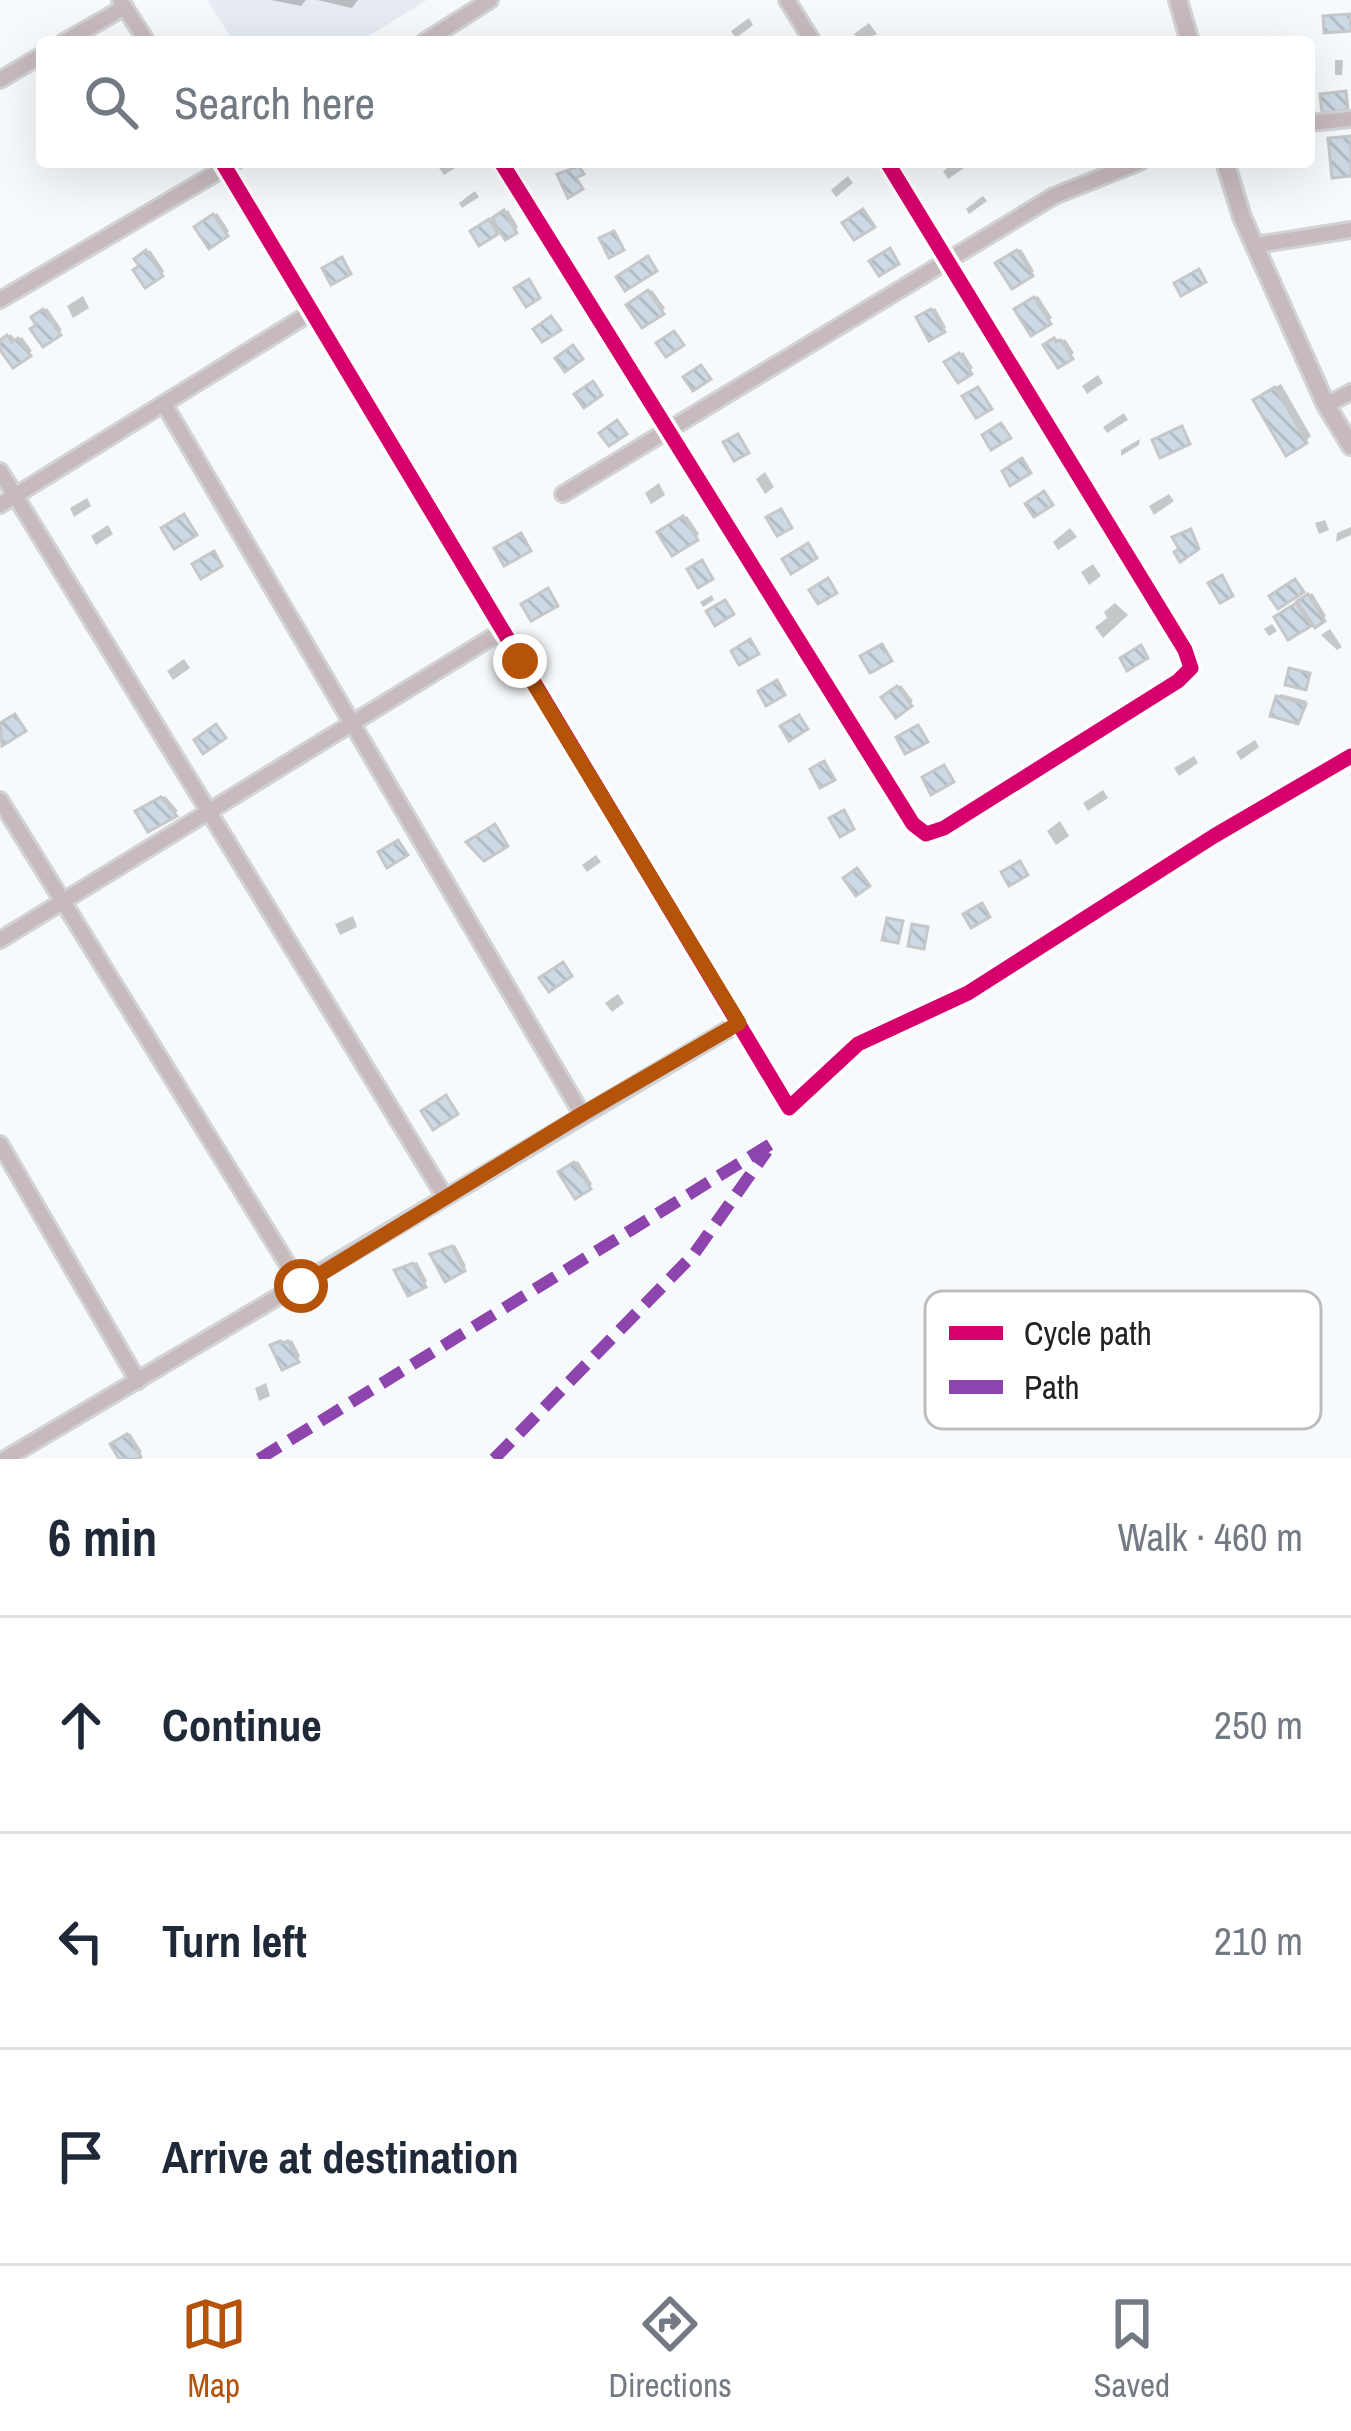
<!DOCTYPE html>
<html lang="en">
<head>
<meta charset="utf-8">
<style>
	:root { --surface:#fff; --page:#f6f6f7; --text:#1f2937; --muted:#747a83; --line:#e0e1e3; --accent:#b45309 }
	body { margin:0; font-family:"Archivo Narrow",sans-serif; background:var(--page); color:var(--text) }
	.stop { position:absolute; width:36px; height:36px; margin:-27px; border:9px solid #b45309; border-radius:50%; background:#fff }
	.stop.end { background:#b45309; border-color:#fff; box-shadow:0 3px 12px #0008 }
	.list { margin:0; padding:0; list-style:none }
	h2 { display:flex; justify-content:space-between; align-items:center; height:156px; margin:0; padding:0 48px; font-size:51px }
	h2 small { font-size:39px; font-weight:400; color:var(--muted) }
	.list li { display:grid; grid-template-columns:78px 1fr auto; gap:36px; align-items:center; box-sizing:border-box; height:216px; padding:0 48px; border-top:3px solid var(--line) }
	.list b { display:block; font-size:45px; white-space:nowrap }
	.list em { font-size:39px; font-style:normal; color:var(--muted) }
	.icon { flex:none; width:66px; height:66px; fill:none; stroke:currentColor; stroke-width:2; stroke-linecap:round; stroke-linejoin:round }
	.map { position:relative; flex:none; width:1351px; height:1459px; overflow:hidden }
	.search { position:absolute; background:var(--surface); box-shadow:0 12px 48px #0002; left:36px; right:36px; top:36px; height:132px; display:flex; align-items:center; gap:30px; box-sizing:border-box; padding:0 42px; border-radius:12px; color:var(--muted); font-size:45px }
	.sheet { height:804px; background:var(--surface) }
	nav { display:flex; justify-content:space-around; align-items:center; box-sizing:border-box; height:168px; border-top:3px solid var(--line); background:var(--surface); font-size:33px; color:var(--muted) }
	nav a { display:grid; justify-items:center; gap:6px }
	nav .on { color:var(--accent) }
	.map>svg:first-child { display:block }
</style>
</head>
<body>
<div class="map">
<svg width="1351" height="1459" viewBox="0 0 1351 1459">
	<defs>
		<pattern id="building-back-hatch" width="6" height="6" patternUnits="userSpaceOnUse" patternTransform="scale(3)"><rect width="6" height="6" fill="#cddae6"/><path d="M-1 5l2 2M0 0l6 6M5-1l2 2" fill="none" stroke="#b0bbc5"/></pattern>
	</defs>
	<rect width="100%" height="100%" fill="#f7fafc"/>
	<path fill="#e6ecf2" d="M207,0H427L359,42H234Z"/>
	<g fill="#0003">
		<path d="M271,0H306L301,6Z"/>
		<path d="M317,0H358L352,8Z"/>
		<path d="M749,18L753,25L736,38L731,31Z"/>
		<path d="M869,23L877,34L860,42L854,34Z"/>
		<path d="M1335,60H1343L1342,75H1335Z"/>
		<path d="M446,162H458L460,165L444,175L439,168Z"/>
		<path d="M956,162L964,168L948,179L943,171Z"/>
		<path d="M848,176L853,183L836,197L831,190Z"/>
		<path d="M475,191L479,197L462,208L459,203Z"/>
		<path d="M983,196L987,201L969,214L966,209Z"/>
		<path d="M508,210L518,227L516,230L506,236L501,227L496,232L477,229Z"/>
		<path d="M217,213L229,231L226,234L201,224Z"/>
		<path d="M1021,249L1034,271L1031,274L1002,260Z"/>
		<path d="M150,250L164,271L162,274L142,266L138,259Z"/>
		<path d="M652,290L665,308L662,311L633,302Z"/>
		<path d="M83,296L89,308L73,318L67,306Z"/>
		<path d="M1038,296L1052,318L1032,332L1020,307Z"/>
		<path d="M47,308L62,330L59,332L40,325L35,318Z"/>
		<path d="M935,308L946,327L943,330L922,315Z"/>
		<path d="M11,334L16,341L22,337L32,351L14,364L0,344Z"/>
		<path d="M1058,338L1060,342L1065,339L1074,353L1059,364L1050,343Z"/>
		<path d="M963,352L973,368L959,379L951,359Z"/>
		<path d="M1098,375L1103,383L1087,394L1082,386Z"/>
		<path d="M1281,384L1311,436L1306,441L1262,395Z"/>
		<path d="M1124,413L1128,420L1107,433L1103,427Z"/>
		<path d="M1140,439L1139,445L1121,456V450Z"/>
		<path d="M765,472L774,487L765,494L756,479Z"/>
		<path d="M659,483L665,495L651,504L645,493Z"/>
		<path d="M1169,494L1174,501L1154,515L1149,506Z"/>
		<path d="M87,498L91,506L74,517L70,508Z"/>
		<path d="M687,516L699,534L696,537L664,530Z"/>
		<path d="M1325,520L1329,530L1319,534L1315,523Z"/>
		<path d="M108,525L113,534L96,545L91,536Z"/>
		<path d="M1351,527V535L1336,542L1337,533Z"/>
		<path d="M1070,528L1077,537L1058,550L1053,542Z"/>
		<path d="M1093,564L1101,576L1089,585L1081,572Z"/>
		<path d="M1312,593L1326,616L1316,624L1313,619L1309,623L1280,615Z"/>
		<path d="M712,595L714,600L703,607L700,602Z"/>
		<path d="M1115,603L1128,615L1103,638L1095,627L1107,618L1104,612Z"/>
		<path d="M1272,624L1277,631L1269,636L1264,629Z"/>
		<path d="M1330,629L1342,647L1337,650L1321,635Z"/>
		<path d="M184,659L190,668L173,680L167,671Z"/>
		<path d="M901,685L913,701L896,714L885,697Z"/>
		<path d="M1281,694L1307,701L1300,718L1278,697Z"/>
		<path d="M1255,740L1259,747L1241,760L1236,752Z"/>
		<path d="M1194,756L1198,763L1179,776L1174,768Z"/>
		<path d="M1103,790L1108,798L1088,811L1083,803Z"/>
		<path d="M165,796L178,811L149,828L142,808Z"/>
		<path d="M1060,821L1069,836L1056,845L1047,831Z"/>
		<path d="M596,855L601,862L587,872L582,865Z"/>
		<path d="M353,916L357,927L340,935L335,924Z"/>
		<path d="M618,994L624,1003L612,1012L605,1003Z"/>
		<path d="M578,1161L592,1184L589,1187L564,1169Z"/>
		<path d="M455,1245L466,1266L463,1268L436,1252Z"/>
		<path d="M417,1262L427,1281L424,1284L401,1268Z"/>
		<path d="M283,1340L285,1344L292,1340L300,1356L297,1359L276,1343Z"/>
		<path d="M266,1383L270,1396L259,1401L255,1388Z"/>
		<path d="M130,1433L142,1452L133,1459H123L114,1445Z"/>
	</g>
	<g fill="url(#building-back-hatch)" stroke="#c5c7c8" stroke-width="3">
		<path d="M1350,14L1351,31L1324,33L1323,16Z"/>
		<path d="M1346,91L1348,110L1322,113L1320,94Z"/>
		<path d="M1351,136V176L1332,178L1328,138Z"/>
		<path d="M579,166L584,174L576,178L583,189L568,198L557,174Z"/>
		<path d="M863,209L875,227L854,240L842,223Z"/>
		<path d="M504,210L517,233L505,240L492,218Z"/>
		<path d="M213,214L228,236L209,249L194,227Z"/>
		<path d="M489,219L498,234L479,246L470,231Z"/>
		<path d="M614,231L624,250L609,258L599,238Z"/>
		<path d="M890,248L899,264L879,276L869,261Z"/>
		<path d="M146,250L163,276L145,288L133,270L139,266L134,259Z"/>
		<path d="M1017,250L1033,276L1012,289L995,263Z"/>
		<path d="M648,256L657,271L625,291L616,277Z"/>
		<path d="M342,257L351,274L331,285L322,268Z"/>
		<path d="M1199,269L1206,282L1181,296L1174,283Z"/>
		<path d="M529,279L540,298L526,307L514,288Z"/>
		<path d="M648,290L664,314L642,328L626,305Z"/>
		<path d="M1034,297L1051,324L1031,336L1014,309Z"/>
		<path d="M43,309L61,335L43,347L30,329L36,325L31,317Z"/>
		<path d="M931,309L945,332L929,341L916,317Z"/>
		<path d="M551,316L561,330L542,342L533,329Z"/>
		<path d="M674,331L684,345L666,357L656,343Z"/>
		<path d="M7,335L12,342L18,338L31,356L13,368L0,350V340Z"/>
		<path d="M1054,338L1056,342L1061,340L1073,359L1058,368L1043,345Z"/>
		<path d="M573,345L583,359L565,372L555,358Z"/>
		<path d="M959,353L972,374L958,383L944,362Z"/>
		<path d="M701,365L711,379L693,391L683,377Z"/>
		<path d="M593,381L602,395L584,408L574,394Z"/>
		<path d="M978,387L992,409L976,418L962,396Z"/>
		<path d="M1275,387L1307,443L1286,456L1253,400Z"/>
		<path d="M617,420L627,434L609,446L599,433Z"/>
		<path d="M1001,423L1011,438L991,450L982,435Z"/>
		<path d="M1182,426L1190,444L1160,458L1152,440Z"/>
		<path d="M738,434L749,453L734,461L723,442Z"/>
		<path d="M1022,458L1031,473L1010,486L1002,471Z"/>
		<path d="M1044,491L1053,505L1034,517L1025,504Z"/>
		<path d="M781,509L792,528L777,536L766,517Z"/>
		<path d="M184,514L197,535L174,549L161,528Z"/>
		<path d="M683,516L698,540L672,556L657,532Z"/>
		<path d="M1191,529L1199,549L1180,562L1174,552L1179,549L1172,537Z"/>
		<path d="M521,533L531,551L504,566L494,548Z"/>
		<path d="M808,543L817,558L791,574L782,559Z"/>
		<path d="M214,551L222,566L201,579L192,564Z"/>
		<path d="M702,560L713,579L698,588L687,569Z"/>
		<path d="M1222,575L1233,596L1220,603L1208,583Z"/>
		<path d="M828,578L837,593L818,604L809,590Z"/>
		<path d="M1295,579L1304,592L1278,609L1269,596Z"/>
		<path d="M548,588L558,606L531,621L521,604Z"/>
		<path d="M1308,594L1325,621L1315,628L1297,601Z"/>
		<path d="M725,600L734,614L715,626L706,611Z"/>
		<path d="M1296,603L1311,626L1288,640L1274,617Z"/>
		<path d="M750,639L759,654L739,665L731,651Z"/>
		<path d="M882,644L892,661L870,673L860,656Z"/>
		<path d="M1141,645L1148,658L1127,671L1120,658Z"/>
		<path d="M1289,668L1310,673L1306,690L1285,685Z"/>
		<path d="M777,680L785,695L766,706L758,691Z"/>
		<path d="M897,686L912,706L896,718L881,697Z"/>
		<path d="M1276,696L1306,704L1298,724L1270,716Z"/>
		<path d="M15,714L26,731L2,746L0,723Z"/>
		<path d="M799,715L808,729L789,741L780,726Z"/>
		<path d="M216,724L226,738L203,754L194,740Z"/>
		<path d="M918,725L928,742L905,754L896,737Z"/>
		<path d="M824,761L835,780L820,788L810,769Z"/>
		<path d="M944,765L954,782L931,795L922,777Z"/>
		<path d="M161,797L177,816L148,832L135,811Z"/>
		<path d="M844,810L854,829L840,837L829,818Z"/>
		<path d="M495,824L508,846L484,861L466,842Z"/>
		<path d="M398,840L408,855L387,868L378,852Z"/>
		<path d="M1020,861L1028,875L1009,886L1001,872Z"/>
		<path d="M857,868L870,886L856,896L843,878Z"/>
		<path d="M982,903L990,917L971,928L963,914Z"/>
		<path d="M887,918L903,921L898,943L882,940Z"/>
		<path d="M912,924L928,927L924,949L908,946Z"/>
		<path d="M563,962L572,976L549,992L539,978Z"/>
		<path d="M446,1095L458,1114L433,1130L421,1111Z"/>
		<path d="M574,1162L591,1189L575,1199L558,1172Z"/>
		<path d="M452,1246L465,1271L445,1282L430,1254Z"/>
		<path d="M413,1263L426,1287L408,1296L394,1270Z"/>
		<path d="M280,1341L281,1344L288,1341L299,1362L282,1370L270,1345Z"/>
		<path d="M127,1434L141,1457L139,1459H119L110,1444Z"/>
	</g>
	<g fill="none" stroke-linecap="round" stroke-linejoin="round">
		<defs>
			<g id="minor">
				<path d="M120,0L147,42"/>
				<path d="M787,0L813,42"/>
				<path d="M64,42L125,7"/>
				<path d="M424,42L490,0"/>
				<path d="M0,80L42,55"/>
				<path d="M1309,123L1351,119"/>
				<path d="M222,162L789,1108L858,1044L968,993L1214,836L1351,756"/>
				<path d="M501,162L913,824L926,834L944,828L1178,681L1191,668L1185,650L887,162"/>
				<path d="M1256,245L1351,230"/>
				<path d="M0,300L235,162"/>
				<path d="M164,404L582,1114"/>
				<path d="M1326,405L1351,392"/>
				<path d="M0,471L445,1197"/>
				<path d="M563,494L1054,196L1140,162"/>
				<path d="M0,505L310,313"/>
				<path d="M0,800L301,1286"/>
				<path d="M0,940L502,631"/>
				<path d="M0,1144L138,1381"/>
				<path d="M5,1459L739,1023"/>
			</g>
			<g id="tertiary">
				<path d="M1178,0L1190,42"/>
				<path d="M1225,162L1242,217L1326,405L1351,446"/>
			</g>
		</defs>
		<use href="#minor" stroke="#d1d3d4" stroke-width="20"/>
		<use href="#tertiary" stroke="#d1d3d4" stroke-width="22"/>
		<use href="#minor" stroke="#c7babd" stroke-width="14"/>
		<use href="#tertiary" stroke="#c7babd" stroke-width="16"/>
		<g stroke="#8e44ad" stroke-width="12" stroke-dasharray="24 12" stroke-linecap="butt">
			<path d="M259,1459L774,1142"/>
			<path d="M494,1459L694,1254L767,1151"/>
		</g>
		<defs>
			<g id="cycleway">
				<path d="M222,162L789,1108L858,1044L968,993L1214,836L1351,756"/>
				<path d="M501,162L913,824L926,834L944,828L1178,681L1191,668L1185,650L887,162"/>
			</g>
		</defs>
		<use href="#cycleway" stroke="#fff" stroke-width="22"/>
		<use href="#cycleway" stroke="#d6006c" stroke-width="15"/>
	</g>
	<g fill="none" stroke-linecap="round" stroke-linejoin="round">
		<path stroke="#b45309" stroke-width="15" d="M301,1286L582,1114L739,1023L520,661"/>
	</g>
	<rect x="925" y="1291" width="396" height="138" rx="18" fill="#fff" stroke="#bdbdbd" stroke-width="3"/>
	<rect x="949" y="1326" width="54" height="14" fill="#d6006c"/>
	<rect x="949" y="1380" width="54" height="14" fill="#8e44ad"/>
	<g font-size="33" fill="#222324">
		<text x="1024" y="1345">Cycle path</text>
		<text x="1024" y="1399">Path</text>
	</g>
</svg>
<div class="stop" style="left:301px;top:1286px"></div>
<div class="stop end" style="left:520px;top:661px"></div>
<div class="search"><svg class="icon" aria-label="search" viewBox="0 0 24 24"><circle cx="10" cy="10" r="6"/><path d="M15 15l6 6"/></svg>Search here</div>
</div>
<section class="sheet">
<h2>6 min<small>Walk · 460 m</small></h2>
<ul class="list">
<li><svg class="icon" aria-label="ahead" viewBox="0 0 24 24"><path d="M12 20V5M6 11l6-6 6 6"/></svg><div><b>Continue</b></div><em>250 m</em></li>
<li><svg class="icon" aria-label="left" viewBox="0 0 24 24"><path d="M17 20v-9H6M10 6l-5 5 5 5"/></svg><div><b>Turn left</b></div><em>210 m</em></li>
<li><svg class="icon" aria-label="arrive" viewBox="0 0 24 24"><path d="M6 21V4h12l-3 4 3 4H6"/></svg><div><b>Arrive at destination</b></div></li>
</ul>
</section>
<nav>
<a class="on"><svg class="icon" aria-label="map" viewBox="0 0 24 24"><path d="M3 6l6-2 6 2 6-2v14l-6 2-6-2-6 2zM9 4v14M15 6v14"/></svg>Map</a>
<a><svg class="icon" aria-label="directions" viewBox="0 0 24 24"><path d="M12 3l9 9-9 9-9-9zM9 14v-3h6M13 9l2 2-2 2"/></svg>Directions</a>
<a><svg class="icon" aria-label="saved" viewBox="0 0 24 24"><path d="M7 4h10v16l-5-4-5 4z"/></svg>Saved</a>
</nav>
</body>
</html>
